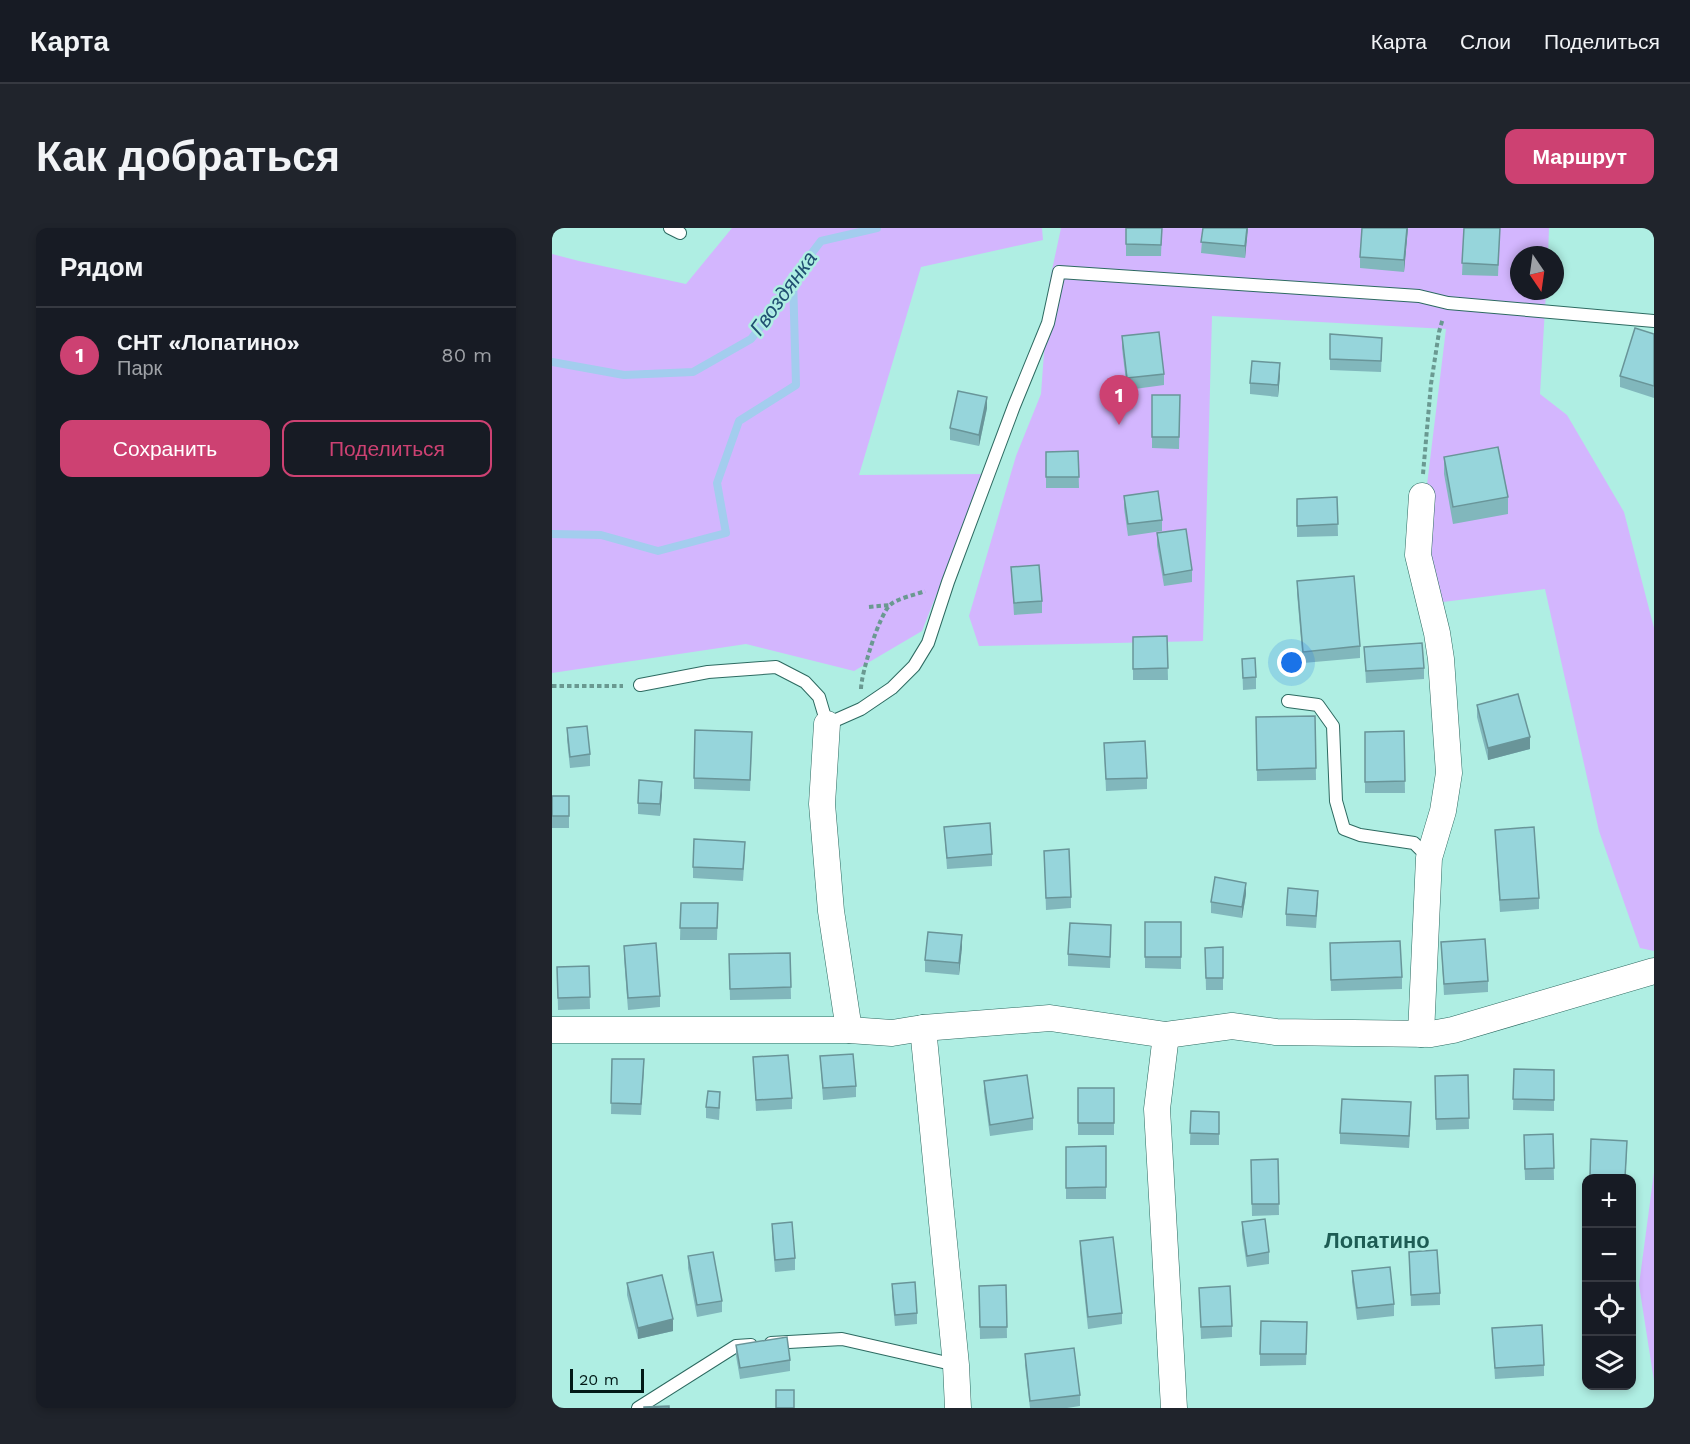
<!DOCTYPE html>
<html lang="ru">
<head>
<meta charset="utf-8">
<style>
	:root { --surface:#171b24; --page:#20242c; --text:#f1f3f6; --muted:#9ea1a6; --line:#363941; --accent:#cd4172 }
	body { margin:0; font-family:"Work Sans",sans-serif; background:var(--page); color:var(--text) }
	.controls { position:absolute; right:18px; bottom:18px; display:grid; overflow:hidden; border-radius:12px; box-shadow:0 3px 9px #0003 }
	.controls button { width:54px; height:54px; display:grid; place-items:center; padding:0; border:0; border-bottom:2px solid var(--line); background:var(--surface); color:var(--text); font:30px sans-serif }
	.compass { position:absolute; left:958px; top:18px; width:54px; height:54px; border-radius:50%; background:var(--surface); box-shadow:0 3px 9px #0003; rotate:167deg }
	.scale { position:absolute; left:18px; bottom:15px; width:74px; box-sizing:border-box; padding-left:6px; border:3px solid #011916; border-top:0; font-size:16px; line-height:21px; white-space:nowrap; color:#011916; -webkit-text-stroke:4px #afeee3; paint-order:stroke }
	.you { position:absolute; left:740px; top:435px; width:21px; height:21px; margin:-15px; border:4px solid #fff; border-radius:50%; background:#1a73e8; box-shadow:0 0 0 9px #1a73e833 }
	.badge { display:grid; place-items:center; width:39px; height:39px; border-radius:50%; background:var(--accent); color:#fff; font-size:20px; font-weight:700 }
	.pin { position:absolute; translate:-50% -50px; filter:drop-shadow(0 2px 3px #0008) }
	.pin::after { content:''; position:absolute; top:32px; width:21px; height:18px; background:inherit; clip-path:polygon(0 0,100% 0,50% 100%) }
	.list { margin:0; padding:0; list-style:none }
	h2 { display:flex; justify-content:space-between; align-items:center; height:78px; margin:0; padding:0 24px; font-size:26px }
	h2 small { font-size:20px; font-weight:400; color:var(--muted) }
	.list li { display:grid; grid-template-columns:39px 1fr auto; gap:18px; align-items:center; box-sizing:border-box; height:96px; padding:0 24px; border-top:2px solid var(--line) }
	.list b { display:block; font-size:22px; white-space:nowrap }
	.list p { margin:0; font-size:20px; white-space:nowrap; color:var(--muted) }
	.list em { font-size:20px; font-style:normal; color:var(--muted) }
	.actions { display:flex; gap:12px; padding:18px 24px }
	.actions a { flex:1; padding:14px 0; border:2px solid var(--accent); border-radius:12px; text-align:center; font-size:21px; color:var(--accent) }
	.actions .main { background:var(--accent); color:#fff }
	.icon { flex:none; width:33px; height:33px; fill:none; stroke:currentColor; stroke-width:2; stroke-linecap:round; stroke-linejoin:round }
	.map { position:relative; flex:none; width:1102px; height:1180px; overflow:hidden; border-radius:12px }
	header { display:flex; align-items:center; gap:36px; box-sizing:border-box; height:84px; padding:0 30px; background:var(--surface); border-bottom:2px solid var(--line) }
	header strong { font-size:28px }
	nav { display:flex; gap:33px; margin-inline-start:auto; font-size:21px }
	.intro { display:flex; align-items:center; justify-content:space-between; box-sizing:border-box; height:144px; padding:0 36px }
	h1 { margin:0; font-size:42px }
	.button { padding:15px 27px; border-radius:12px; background:var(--accent); color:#fff; font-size:21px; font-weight:700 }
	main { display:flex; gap:36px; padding:0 36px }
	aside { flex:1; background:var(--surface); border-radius:12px; box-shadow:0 3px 9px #0003 }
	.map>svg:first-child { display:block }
</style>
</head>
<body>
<header>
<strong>Карта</strong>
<nav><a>Карта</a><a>Слои</a><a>Поделиться</a></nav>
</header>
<div class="intro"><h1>Как добраться</h1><a class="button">Маршрут</a></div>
<main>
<aside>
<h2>Рядом<small></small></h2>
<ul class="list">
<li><span class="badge">1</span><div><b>СНТ «Лопатино»</b><p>Парк</p></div><em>80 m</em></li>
</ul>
<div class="actions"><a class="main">Сохранить</a><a>Поделиться</a></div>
</aside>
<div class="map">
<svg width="1102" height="1180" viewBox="0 0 1102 1180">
	<rect width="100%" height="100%" fill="#afeee3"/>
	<g fill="#d3b6fe">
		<path d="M180,0H490L491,12L369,39L307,247L432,246L370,403L302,443L194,416L0,445V26L27,33L134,56Z"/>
		<path d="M509,0H997L996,27H967V63H994L988,166L1015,187L1072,284L1102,400V723L1088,720L1047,603L993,361L891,374L877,349L874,265L894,101L660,88L651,413L427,418L417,388L464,228L489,166L497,56Z"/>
		<path d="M1102,944V1153L1087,1057Z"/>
	</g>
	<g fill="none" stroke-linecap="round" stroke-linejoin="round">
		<g stroke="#a3cdee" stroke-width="8">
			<path d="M0,134L72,147L141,144L199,111L229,74L241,50L269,13L325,0"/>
			<path d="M0,306L49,307L106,323L174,305L165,255L187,193L244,157L241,50"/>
		</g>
		<defs>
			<g id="service">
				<path d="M118,0L128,5"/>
				<path d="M88,457L156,444L224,439L253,454L267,469L275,496L309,481L340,460L362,438L376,415L396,354L462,178L496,95L507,44L867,68L896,75L1102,93"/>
				<path d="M736,473L766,477L781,498L784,573L792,601L808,607L862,615L877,630"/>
				<path d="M219,1115L290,1111L404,1137"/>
				<path d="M86,1180L184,1118L199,1117"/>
			</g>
			<g id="minor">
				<path d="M275,496L270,576L279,683L297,802"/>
				<path d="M371,800L404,1137L406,1180"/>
				<path d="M0,802H297L340,805L371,800L498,790L614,807L680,798L724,804L879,806L901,802L1102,743"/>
				<path d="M869,806L877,630L891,583L897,545L889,431L885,405L866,327L870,268"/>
				<path d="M614,807L605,881L622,1180"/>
			</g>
		</defs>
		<use href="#service" stroke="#2d6a61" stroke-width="14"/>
		<use href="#minor" stroke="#2d6a61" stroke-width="27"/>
		<g stroke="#6a9991" stroke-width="4" stroke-dasharray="4.5 3" stroke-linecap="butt">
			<path d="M871,246L879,156L887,104L891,90"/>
			<path d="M317,379L338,377"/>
			<path d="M0,458H71"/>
			<path d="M309,461C309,446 327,387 338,377C346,370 363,367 373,363"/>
		</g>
		<use href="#service" stroke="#fff" stroke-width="12"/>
		<use href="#minor" stroke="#fff" stroke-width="26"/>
	</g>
	<g fill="#81b7bc">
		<path d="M574,0H610L609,28H574Z"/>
		<path d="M651,0H696L693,30L649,25Z"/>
		<path d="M856,0L852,44L808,40V29Z"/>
		<path d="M912,0H948L946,48L910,47Z"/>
		<path d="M778,106L830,121L829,144L778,142Z"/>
		<path d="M1102,106V170L1068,159V148Z"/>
		<path d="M570,108L612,146V157L575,162L570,120Z"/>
		<path d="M728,147L726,169L698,166V155Z"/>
		<path d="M600,167H628L627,221L600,220Z"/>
		<path d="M435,180L427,218L398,212V200Z"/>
		<path d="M526,223L527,260H494V224Z"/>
		<path d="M892,229L956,269V286L901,296L892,246Z"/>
		<path d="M572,268L610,292V303L576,308L572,280Z"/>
		<path d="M785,269L786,308L745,309V271Z"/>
		<path d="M605,305L640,342V354L612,358L605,317Z"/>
		<path d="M459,339L490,373V385L462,387Z"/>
		<path d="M745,353L808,418V430L751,435L745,365Z"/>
		<path d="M615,408L616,452H581V409Z"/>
		<path d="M812,419L872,440V451L814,455Z"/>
		<path d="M690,431L704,449V461L691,462Z"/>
		<path d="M925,477L978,521L936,532L925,489Z"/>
		<path d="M763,488L764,552L705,553L704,489Z"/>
		<path d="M15,500L38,526V538L18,540L15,512Z"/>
		<path d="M852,503L853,565H813V504Z"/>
		<path d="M200,515L198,563L142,561V550Z"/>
		<path d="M552,515L595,550V561L554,563Z"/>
		<path d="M110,566L108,588L86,586V575Z"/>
		<rect x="0" y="568" width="17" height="32"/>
		<path d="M392,599L440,626V638L395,641Z"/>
		<path d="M943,602L987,670V681L948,684Z"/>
		<path d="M492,623L519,669V680L494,682Z"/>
		<path d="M193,625L191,653L141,650V639Z"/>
		<path d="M694,666L690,690L659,685V674Z"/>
		<path d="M766,674L764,700L734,698V686Z"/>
		<path d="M129,675H166L165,712H128Z"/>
		<path d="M593,694H629V741L593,740Z"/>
		<path d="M559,709L558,740L516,738V726Z"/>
		<path d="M889,714L936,753V764L892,767Z"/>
		<path d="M72,718L108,768V779L76,782L72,730Z"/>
		<path d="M410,719L407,747L373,744V732Z"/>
		<path d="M671,719V762H654L653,720Z"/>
		<path d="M238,725L239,771L178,772L177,726Z"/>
		<path d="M778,727L850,749V761L779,763Z"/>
		<path d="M37,738L38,781L6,782L5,739Z"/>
		<path d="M268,828L304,858V869L271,872Z"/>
		<path d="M201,829L240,870V881L204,883Z"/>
		<path d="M60,831L92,843L89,887L59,886Z"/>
		<path d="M962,841L1002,842V883L961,882Z"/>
		<path d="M916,847L917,901L884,902L883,848Z"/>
		<path d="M432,853L481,890V902L438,908L432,864Z"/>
		<path d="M562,860V907H526V895Z"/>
		<path d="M168,875L167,892L154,890V879Z"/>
		<path d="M639,883L667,884V917H638Z"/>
		<path d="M859,886L857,920L788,916V905Z"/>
		<path d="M1001,906L1002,952H973L972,919Z"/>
		<path d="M1039,911L1075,925L1073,951H1038Z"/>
		<path d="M554,918V971H514V919Z"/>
		<path d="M726,931L727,987L700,988L699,932Z"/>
		<path d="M690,994L717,1024V1036L695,1039L690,1006Z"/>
		<path d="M220,996L243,1030V1042L223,1044L220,1008Z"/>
		<path d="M528,1013L570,1085V1096L536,1101L528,1025Z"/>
		<path d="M857,1024L888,1065V1077L859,1078Z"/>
		<path d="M136,1028L170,1073V1084L145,1089L136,1040Z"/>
		<path d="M800,1043L842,1076V1088L805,1092L800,1054Z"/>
		<path d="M75,1055L121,1103L86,1111L75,1067Z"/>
		<path d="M340,1056L365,1085V1096L343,1098L340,1067Z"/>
		<path d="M454,1057L455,1110L428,1111L427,1058Z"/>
		<path d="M647,1060L680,1098V1109L649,1111Z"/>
		<path d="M940,1100L992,1137V1148L943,1151Z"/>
		<path d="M755,1105L754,1137L708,1138V1126Z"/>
		<path d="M184,1117L238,1132V1143L188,1151L184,1128Z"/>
		<path d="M473,1126L528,1167V1178L515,1180H478L473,1137Z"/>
	</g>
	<g fill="#699599">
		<path d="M695,0H696L693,30V18Z"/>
		<path d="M855,0H856L852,44V32Z"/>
		<path d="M728,135V147L726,169V157Z"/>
		<path d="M435,169V180L427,218V207Z"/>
		<path d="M978,509V521L936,532V520Z"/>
		<path d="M110,554V566L108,588V576Z"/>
		<path d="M694,655V666L690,690V679Z"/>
		<path d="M410,707V719L407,747V735Z"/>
		<path d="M121,1091V1103L86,1111V1100Z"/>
	</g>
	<g fill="#96d5db" stroke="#699599" stroke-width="1.5">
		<path d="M574,0H610L609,17L574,16Z"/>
		<path d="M651,0H695L693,18L649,14Z"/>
		<path d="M810,0H855L852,32L808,29Z"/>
		<path d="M912,0H948L946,37L910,35Z"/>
		<path d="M1083,100L1102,106V158L1068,148Z"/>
		<path d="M607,104L612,146L575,150L570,108Z"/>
		<path d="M778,106L830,110L829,133L778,131Z"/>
		<path d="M700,133L728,135L726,157L698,155Z"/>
		<path d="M406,163L435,169L427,207L398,200Z"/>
		<path d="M600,167H628L627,209H600Z"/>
		<path d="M946,219L956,269L901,279L892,229Z"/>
		<path d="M526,223L527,249H494V224Z"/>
		<path d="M606,263L610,292L576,296L572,268Z"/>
		<path d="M785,269L786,296L745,298V271Z"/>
		<path d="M634,301L640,342L612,347L605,305Z"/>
		<path d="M487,337L490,373L462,375L459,339Z"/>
		<path d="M802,348L808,418L751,424L745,353Z"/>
		<path d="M615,408L616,440L581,441V409Z"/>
		<path d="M870,415L872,440L814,443L812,419Z"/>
		<path d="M703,430L704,449L691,450L690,431Z"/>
		<path d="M966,466L978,509L936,520L925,477Z"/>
		<path d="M763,488L764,540L705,542L704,489Z"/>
		<path d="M35,498L38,526L18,529L15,500Z"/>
		<path d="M143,502L200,504L198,552L142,550Z"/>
		<path d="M852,503L853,553L813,554V504Z"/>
		<path d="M593,513L595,550L554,551L552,515Z"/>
		<path d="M87,552L110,554L108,576L86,575Z"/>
		<rect x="0" y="568" width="17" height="20"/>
		<path d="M438,595L440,626L395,630L392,599Z"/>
		<path d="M982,599L987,670L948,672L943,602Z"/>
		<path d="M142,611L193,614L191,641L141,639Z"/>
		<path d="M517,621L519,669L494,670L492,623Z"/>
		<path d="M663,649L694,655L690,679L659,674Z"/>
		<path d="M736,660L766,663L764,688L734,686Z"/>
		<path d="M129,675H166L165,700H128Z"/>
		<rect x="593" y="694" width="36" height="35"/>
		<path d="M518,695L559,697L558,729L516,726Z"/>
		<path d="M376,704L410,707L407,735L373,732Z"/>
		<path d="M933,711L936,753L892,756L889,714Z"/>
		<path d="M848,713L850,749L779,752L778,715Z"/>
		<path d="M104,715L108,768L76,770L72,718Z"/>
		<path d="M671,719V750H654L653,720Z"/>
		<path d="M238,725L239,759L178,761L177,726Z"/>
		<path d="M37,738L38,769L6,770L5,739Z"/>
		<path d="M301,826L304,858L271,860L268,828Z"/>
		<path d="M236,827L240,870L204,872L201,829Z"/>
		<path d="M60,831H92L89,876L59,875Z"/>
		<path d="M962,841L1002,842V872L961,871Z"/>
		<path d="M475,847L481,890L438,897L432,853Z"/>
		<path d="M916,847L917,890L884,891L883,848Z"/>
		<rect x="526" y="860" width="36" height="35"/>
		<path d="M156,863L168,864L167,880L154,879Z"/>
		<path d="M790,871L859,874L857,908L788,905Z"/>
		<path d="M639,883L667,884V906L638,905Z"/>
		<path d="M1001,906L1002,940L973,941L972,907Z"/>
		<path d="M1039,911L1075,913L1073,950L1038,948Z"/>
		<path d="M554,918V959L514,960V919Z"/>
		<path d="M726,931L727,976H700L699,932Z"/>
		<path d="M713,991L717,1024L695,1028L690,994Z"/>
		<path d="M240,994L243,1030L223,1032L220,996Z"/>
		<path d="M561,1009L570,1085L536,1089L528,1013Z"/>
		<path d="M885,1022L888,1065L859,1067L857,1024Z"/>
		<path d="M161,1024L170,1073L145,1077L136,1028Z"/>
		<path d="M838,1039L842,1076L805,1080L800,1043Z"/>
		<path d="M110,1047L121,1091L86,1100L75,1055Z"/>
		<path d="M363,1054L365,1085L343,1087L340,1056Z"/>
		<path d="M454,1057L455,1099H428L427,1058Z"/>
		<path d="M678,1058L680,1098L649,1099L647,1060Z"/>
		<path d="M709,1093L755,1094L754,1126H708Z"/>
		<path d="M990,1097L992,1137L943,1140L940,1100Z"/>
		<path d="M235,1109L238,1132L188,1140L184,1117Z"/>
		<path d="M522,1120L528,1167L478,1173L473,1126Z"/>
		<rect x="224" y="1162" width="18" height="18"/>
		<path d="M117,1178V1180H92V1179Z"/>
	</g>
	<g text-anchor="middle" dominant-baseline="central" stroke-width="5" stroke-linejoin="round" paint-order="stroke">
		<g font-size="21" font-style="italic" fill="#204f71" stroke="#afeee3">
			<text transform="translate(231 65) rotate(-54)">Гвоздянка</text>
		</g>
		<g font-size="22" font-weight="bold" fill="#1d5c54" stroke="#afeee3">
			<text x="825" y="1012">Лопатино</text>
		</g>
	</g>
</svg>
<div class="controls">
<button>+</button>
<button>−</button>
<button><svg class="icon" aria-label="locate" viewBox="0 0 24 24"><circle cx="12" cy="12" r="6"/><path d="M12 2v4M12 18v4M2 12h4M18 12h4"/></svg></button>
<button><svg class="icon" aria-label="layers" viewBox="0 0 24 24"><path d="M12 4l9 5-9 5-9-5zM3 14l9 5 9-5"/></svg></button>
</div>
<svg class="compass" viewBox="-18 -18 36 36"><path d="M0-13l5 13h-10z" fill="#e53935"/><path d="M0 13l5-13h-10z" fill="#9ea1a6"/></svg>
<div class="scale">20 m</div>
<div class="you"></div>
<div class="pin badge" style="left:567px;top:197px">1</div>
</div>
</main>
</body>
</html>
